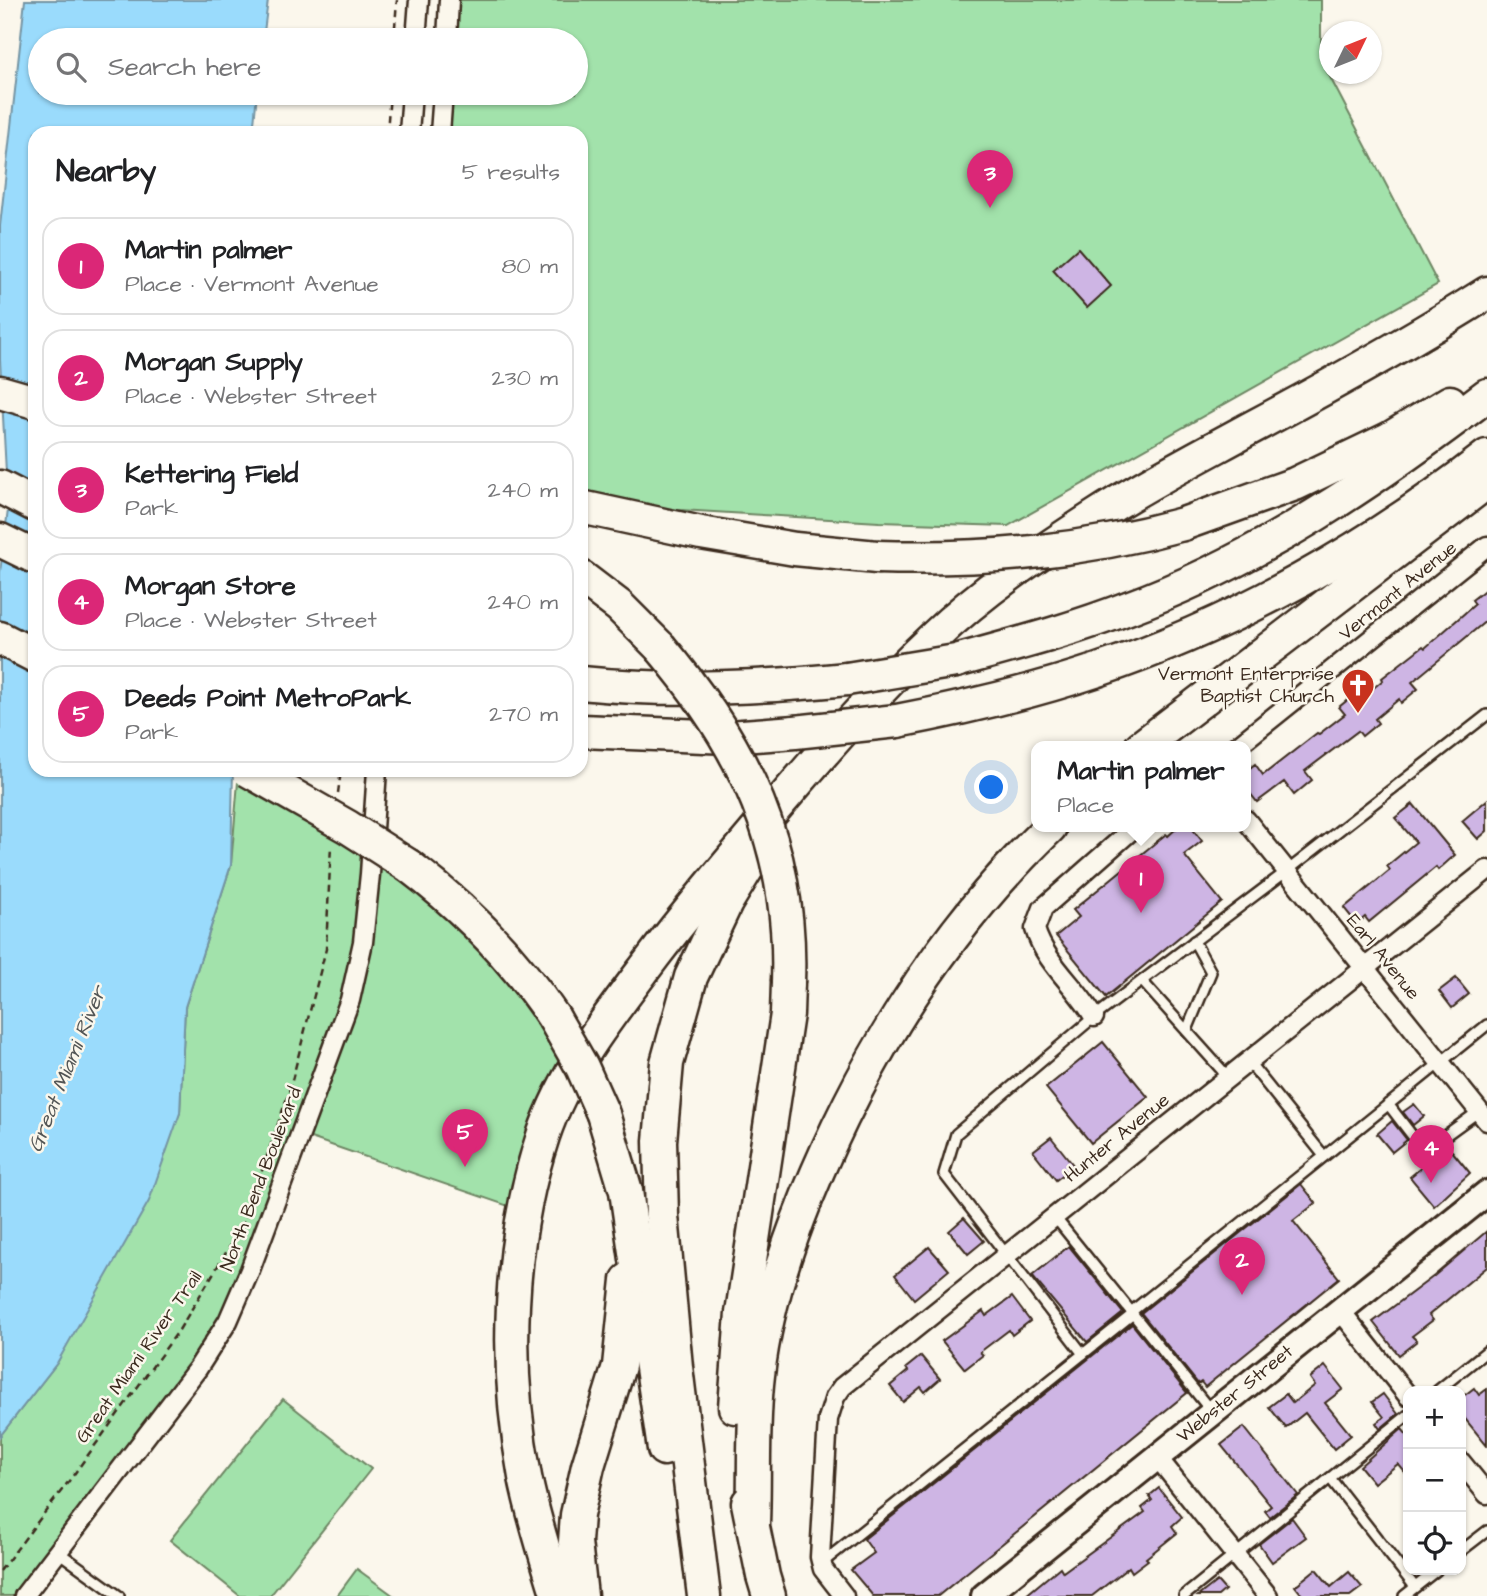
<!DOCTYPE html>
<html lang="en">
<head>
<meta charset="utf-8">
<style>
	:root { --surface:#fff; --page:#f2f2f2; --text:#202124; --muted:#757577; --line:#e0e0e0; --accent:#db2777 }
	body { margin:0; font-family:"Architects Daughter",sans-serif; background:var(--page); color:var(--text) }
	.controls { position:absolute; right:21px; bottom:21px; display:grid; overflow:hidden; border-radius:14px; box-shadow:0 2px 5px #0004 }
	.controls button { width:63px; height:63px; display:grid; place-items:center; padding:0; border:0; border-bottom:2px solid var(--line); background:var(--surface); color:var(--text); font:35px sans-serif }
	.compass { position:absolute; left:1319px; top:21px; width:63px; height:63px; border-radius:50%; background:var(--surface); box-shadow:0 2px 5px #0004; rotate:47deg }
	.you { position:absolute; left:992px; top:788px; width:24px; height:24px; margin:-18px; border:5px solid #fff; border-radius:50%; background:#1a73e8; box-shadow:0 0 0 10px #1a73e833 }
	.badge { display:grid; place-items:center; width:46px; height:46px; border-radius:50%; background:var(--accent); color:#fff; font-size:23px; font-weight:700 }
	.pin { position:absolute; translate:-50% -58px; filter:drop-shadow(0 2px 4px #0008) }
	.pin::after { content:''; position:absolute; top:37px; width:24px; height:21px; background:inherit; clip-path:polygon(0 0,100% 0,50% 100%) }
	.popup { position:absolute; left:1031px; top:741px; width:220px; height:91px; box-sizing:border-box; display:grid; place-content:center; border-radius:14px; background:var(--surface); filter:drop-shadow(0 2px 5px #0005); font-size:23px; white-space:nowrap; color:var(--muted) }
	.popup b { font-size:26px; color:var(--text) }
	.popup::after { content:''; position:absolute; left:50%; top:100%; margin-left:-14px; border:14px solid transparent; border-top-color:var(--surface) }
	.list { margin:0; padding:0; list-style:none }
	h2 { display:flex; justify-content:space-between; align-items:center; height:91px; margin:0; padding:0 28px; font-size:30px }
	h2 small { font-size:23px; font-weight:400; color:var(--muted) }
	.list li { display:grid; grid-template-columns:46px 1fr auto; gap:21px; align-items:center; box-sizing:border-box; height:98px; margin:0 14px 14px; padding:0 14px; border:2px solid var(--line); border-radius:21px }
	.list b { display:block; font-size:26px; white-space:nowrap }
	.list p { margin:0; font-size:23px; white-space:nowrap; color:var(--muted) }
	.list em { font-size:23px; font-style:normal; color:var(--muted) }
	.icon { flex:none; width:38px; height:38px; fill:none; stroke:currentColor; stroke-width:2; stroke-linecap:round; stroke-linejoin:round }
	.map { position:relative; flex:none; width:1487px; height:1596px; overflow:hidden }
	.search { position:absolute; background:var(--surface); box-shadow:0 2px 5px #0004; left:28px; top:28px; width:560px; height:77px; display:flex; align-items:center; gap:18px; box-sizing:border-box; padding:0 24px; border-radius:38px; color:var(--muted); font-size:26px }
	.panel { position:absolute; background:var(--surface); box-shadow:0 2px 5px #0004; left:28px; top:126px; width:560px; height:651px; border-radius:21px }
	.map>svg:first-child { display:block }
</style>
</head>
<body>
<div class="map">
<svg width="1487" height="1596" viewBox="0 0 1487 1596">
	<rect width="100%" height="100%" fill="#fbf7ec"/>
	<filter id="ink" filterUnits="userSpaceOnUse"><feTurbulence type="fractalNoise" baseFrequency=".0143" numOctaves="2"/><feDisplacementMap in="SourceGraphic" scale="14" xChannelSelector="R" yChannelSelector="G"/><feConvolveMatrix kernelMatrix="1 2 1 2 8 2 1 2 1" color-interpolation-filters="sRGB"/></filter>
	<g filter="url(#ink)">
		<g fill="#a2e2ab" stroke="#6e8664" stroke-width="2">
			<path d="M449,0H1321V60L1438,284L1008,526L879,522L581,504V133H440L443,93H576V40H447Z"/>
			<path d="M239,770L471,918L582,1067L553,1071L523,1211L302,1135L228,1321L24,1596H0V1436L57,1363L180,1113L185,1007L231,865Z"/>
			<path d="M283,1399L371,1469L270,1596H240L170,1540Z"/>
			<path d="M357,1569L394,1596H337Z"/>
		</g>
		<path fill="#9adbfc" stroke="#7494a3" stroke-width="2" d="M25,0H268L263,40H40V93H257L253,133H35V770H233L231,865L185,1007L180,1113L149,1201L57,1363L0,1436V572L8,510L0,360V226Z"/>
		<g fill="#ceb5e4" stroke="#3b2a1e" stroke-width="2">
			<path d="M1078,248L1111,286L1087,308L1053,270Z"/>
			<path d="M1487,588V620L1412,682L1418,689L1401,703L1399,699L1375,719L1378,723L1362,736L1358,731L1305,771L1312,780L1294,795L1284,782L1257,802L1246,788V771L1255,764L1263,775L1317,733L1319,734L1345,714L1339,707L1355,694L1359,700L1383,680L1382,678L1423,646L1425,648L1475,604L1472,600Z"/>
			<path d="M1487,800V831L1478,839L1462,821Z"/>
			<path d="M1413,804L1455,855L1438,870L1436,867L1369,922L1365,917L1357,924L1344,908L1390,870L1387,866L1416,842L1395,818Z"/>
			<path d="M1178,827H1191L1202,841L1184,855L1222,902L1106,997L1056,936L1079,917L1073,910L1166,834L1168,836Z"/>
			<path d="M1456,978L1469,994L1452,1008L1439,991Z"/>
			<path d="M1103,1042L1148,1097L1091,1143L1046,1088Z"/>
			<path d="M1414,1104L1424,1116L1413,1125L1403,1112Z"/>
			<path d="M1392,1121L1407,1140L1392,1152L1377,1134Z"/>
			<path d="M1051,1137L1074,1166L1056,1180L1033,1151Z"/>
			<path d="M1452,1151L1470,1173L1434,1206L1410,1177L1440,1152L1444,1157Z"/>
			<path d="M1301,1184L1316,1203L1293,1221L1339,1278L1205,1387L1201,1382L1198,1384L1141,1313Z"/>
			<path d="M964,1218L984,1241L968,1254L949,1231Z"/>
			<path d="M1487,1231V1267L1429,1315L1433,1320L1412,1336L1417,1341L1399,1355L1373,1322L1434,1276Z"/>
			<path d="M1069,1246L1123,1313L1087,1342L1032,1276Z"/>
			<path d="M929,1247L949,1270L914,1299L895,1275Z"/>
			<path d="M1012,1297L1030,1321L1012,1335L1009,1330L980,1352L983,1355L965,1369L942,1341L983,1311L986,1316Z"/>
			<path d="M1132,1324L1187,1393L938,1596H873L851,1570L874,1553L864,1539Z"/>
			<path d="M921,1356L940,1379L925,1392L921,1387L903,1402L890,1386L908,1371L906,1368Z"/>
			<path d="M1325,1366L1343,1389L1325,1403L1351,1435L1334,1449L1305,1413L1286,1428L1269,1407L1286,1394L1293,1403L1315,1385L1310,1378Z"/>
			<path d="M1474,1388L1479,1395L1487,1389V1446L1461,1414V1398Z"/>
			<path d="M1383,1394L1398,1414L1380,1429L1376,1423L1384,1417L1372,1402Z"/>
			<path d="M1244,1427L1298,1495L1270,1517L1265,1511L1271,1506L1221,1445Z"/>
			<path d="M1402,1429L1408,1436V1476L1398,1464L1374,1483L1360,1466Z"/>
			<path d="M1159,1488L1182,1517L1172,1526L1177,1533L1146,1558L1148,1560L1132,1572L1129,1567L1092,1596H1025L1060,1567L1063,1572L1145,1512L1142,1508L1152,1500L1149,1496Z"/>
			<path d="M1292,1518L1306,1537L1272,1562L1259,1544Z"/>
			<path d="M1316,1569L1331,1587L1349,1572L1362,1587L1350,1596H1303L1295,1586Z"/>
			<path d="M1217,1581L1225,1590L1218,1596H1198Z"/>
		</g>
		<g fill="none" stroke-linecap="round" stroke-linejoin="round">
			<defs>
				<g id="lane">
					<path d="M1142,981L1228,1077"/>
					<path d="M1187,1030L1211,972L1194,941"/>
					<path d="M1248,1061L1324,1156"/>
					<path d="M1388,1104L1424,1151L1479,1111"/>
					<path d="M1054,1216L1211,1411"/>
					<path d="M1131,1312L1487,1025"/>
					<path d="M1083,1354L944,1174L956,1134L1094,1017L1287,871L1487,715"/>
					<path d="M1437,1391L1487,1351"/>
					<path d="M1330,1478L1415,1587"/>
					<path d="M57,1551L119,1596"/>
					<path d="M1461,1551L1487,1531"/>
					<path d="M822,1563L1133,1314"/>
					<path d="M1184,1596L1408,1415"/>
					<path d="M1404,1596L1437,1570"/>
				</g>
				<g id="street">
					<path d="M416,40L419,0"/>
					<path d="M447,40L449,0"/>
					<path d="M409,133L412,93"/>
					<path d="M440,133L443,93"/>
					<path d="M1236,747L1487,546"/>
					<path d="M1246,820L1487,1121"/>
					<path d="M1094,1017C1077,987 1045,963 1035,929L1043,908L1135,827"/>
					<path d="M1340,1310L1408,1396"/>
					<path d="M1157,1457L1268,1596"/>
					<path d="M1461,1462L1487,1494"/>
					<path d="M24,1596L198,1368L228,1321L250,1270L350,1000L363,942L370,874L377,770"/>
					<path d="M844,1596L823,1569L820,1557L828,1419L835,1397L842,1387L1487,870"/>
				</g>
				<path id="secondary" d="M984,1596L1487,1193"/>
				<g id="highway">
					<path d="M0,392L35,402"/>
					<path d="M0,487L35,505"/>
					<path d="M581,507L701,533L795,549L877,557"/>
					<path d="M1183,524L1295,484L1389,439L1450,402"/>
					<path d="M0,540L35,557"/>
					<path d="M581,577L619,606L660,647"/>
					<path d="M0,638L35,656"/>
					<path d="M956,661C1014,645 1072,630 1128,608C1260,559 1376,480 1487,395"/>
					<path d="M581,683C670,692 758,688 847,679"/>
					<path d="M897,721C965,708 1032,692 1098,670C1238,623 1371,547 1487,456"/>
					<path d="M581,731L729,737L795,732"/>
					<path d="M1141,747L1479,488"/>
					<path d="M409,866C466,909 514,958 554,1018"/>
					<path d="M603,1114L626,1191L664,1449"/>
					<path d="M735,1407L742,1313L787,1014L788,982"/>
					<path d="M748,1503L763,1576L769,1596"/>
					<path d="M753,1523C755,1474 752,1424 758,1375C765,1314 784,1254 807,1197C863,1060 943,930 1050,827"/>
					<path d="M558,1596C546,1557 533,1517 525,1477C504,1366 508,1243 543,1136C565,1070 612,1012 654,956C691,907 731,860 771,813C823,752 875,692 933,638C982,591 1039,553 1096,516C1145,484 1198,457 1249,429C1330,386 1410,342 1487,293"/>
					<path d="M581,1596L575,1542L577,1515L588,1466L619,1366L628,1280"/>
					<path d="M704,1596L676,1367L662,1216L660,1141L667,1063L691,977L726,903L754,857"/>
				</g>
			</defs>
			<use href="#lane" stroke="#3b2a1e" stroke-width="14"/>
			<use href="#street" stroke="#3b2a1e" stroke-width="23"/>
			<use href="#secondary" stroke="#3b2a1e" stroke-width="30"/>
			<use href="#highway" stroke="#3b2a1e" stroke-width="37"/>
			<g stroke="#3b2a1e" stroke-width="2.5" stroke-dasharray="7 5" stroke-linecap="butt">
				<path d="M394,40L397,0"/>
				<path d="M387,133L390,93"/>
				<path d="M338,793L341,770"/>
				<path d="M0,1571L72,1477L179,1330L244,1223L289,1092L326,949L331,845"/>
			</g>
			<use href="#lane" stroke="#fbf7ec" stroke-width="9"/>
			<use href="#street" stroke="#fbf7ec" stroke-width="18"/>
			<use href="#secondary" stroke="#fbf7ec" stroke-width="24"/>
			<use href="#highway" stroke="#fbf7ec" stroke-width="32"/>
			<defs>
				<g id="highway-bridge">
					<path d="M877,557C982,560 1081,552 1183,524"/>
					<path d="M660,647C745,747 793,848 788,982"/>
					<path d="M847,679L956,661"/>
					<path d="M795,732L897,721"/>
					<path d="M248,770L348,827L409,866"/>
					<path d="M554,1018L582,1067L603,1114"/>
				</g>
			</defs>
			<use href="#highway-bridge" stroke="#3b2a1e" stroke-width="37" stroke-linecap="butt"/>
			<use href="#highway-bridge" stroke="#fbf7ec" stroke-width="32"/>
		</g>
	</g>
	<defs>
		<symbol id="church-pin" viewBox="-11 -11 22 30"><path d="M0 17L-7.5 6A9.5 9.5 0 1 1 7.5 6Z" fill="#c8321e" stroke="#fbf7ec"/><path d="M-1.2-6h2.4v3.5h3.3v2.4h-3.3V6h-2.4V-.1h-3.3v-2.4h3.3Z" fill="#fff"/></symbol>
	</defs>
	<g fill-rule="evenodd">
		<use href="#church-pin" x="1339" y="666" width="38" height="52"/>
	</g>
	<g text-anchor="middle" dominant-baseline="central" stroke-width="5" stroke-linejoin="round" paint-order="stroke">
		<g font-size="19" fill="#3b2a1e" stroke="#fbf7ec">
			<text transform="translate(1398 591) rotate(-39)">Vermont Avenue</text>
			<text transform="translate(1383 957) rotate(51)">Earl Avenue</text>
			<text transform="translate(1117 1138) rotate(-39)">Hunter Avenue</text>
			<text transform="translate(261 1179) rotate(-69)">North Bend Boulevard</text>
			<text transform="translate(139 1357) rotate(-55)">Great Miami River Trail</text>
			<text transform="translate(1235 1394) rotate(-39)">Webster Street</text>
		</g>
		<g font-size="19" fill="#3b2a1e" stroke="#fbf7ec" text-anchor="end">
			<text x="1334" y="674">Vermont Enterprise<tspan x="1334" dy="22">Baptist Church</tspan></text>
		</g>
		<g font-size="21" font-style="italic" fill="#535656" stroke="#fbf7ec">
			<text transform="translate(67 1069) rotate(-68)">Great Miami River</text>
		</g>
	</g>
</svg>
<div class="controls">
<button>+</button>
<button>−</button>
<button><svg class="icon" aria-label="locate" viewBox="0 0 24 24"><circle cx="12" cy="12" r="6"/><path d="M12 2v4M12 18v4M2 12h4M18 12h4"/></svg></button>
</div>
<svg class="compass" viewBox="-18 -18 36 36"><path d="M0-13l5 13h-10z" fill="#e53935"/><path d="M0 13l5-13h-10z" fill="#757577"/></svg>
<div class="you"></div>
<div class="pin badge" style="left:1141px;top:913px">1</div>
<div class="popup"><b>Martin palmer</b>Place</div>
<div class="pin badge" style="left:1242px;top:1295px">2</div>
<div class="pin badge" style="left:990px;top:208px">3</div>
<div class="pin badge" style="left:1431px;top:1183px">4</div>
<div class="pin badge" style="left:465px;top:1167px">5</div>
<div class="search"><svg class="icon" aria-label="search" viewBox="0 0 24 24"><circle cx="10" cy="10" r="6"/><path d="M15 15l6 6"/></svg>Search here</div>
<section class="panel">
<h2>Nearby<small>5 results</small></h2>
<ul class="list">
<li><span class="badge">1</span><div><b>Martin palmer</b><p>Place · Vermont Avenue</p></div><em>80 m</em></li>
<li><span class="badge">2</span><div><b>Morgan Supply</b><p>Place · Webster Street</p></div><em>230 m</em></li>
<li><span class="badge">3</span><div><b>Kettering Field</b><p>Park</p></div><em>240 m</em></li>
<li><span class="badge">4</span><div><b>Morgan Store</b><p>Place · Webster Street</p></div><em>240 m</em></li>
<li><span class="badge">5</span><div><b>Deeds Point MetroPark</b><p>Park</p></div><em>270 m</em></li>
</ul>
</section>
</div>
</body>
</html>
